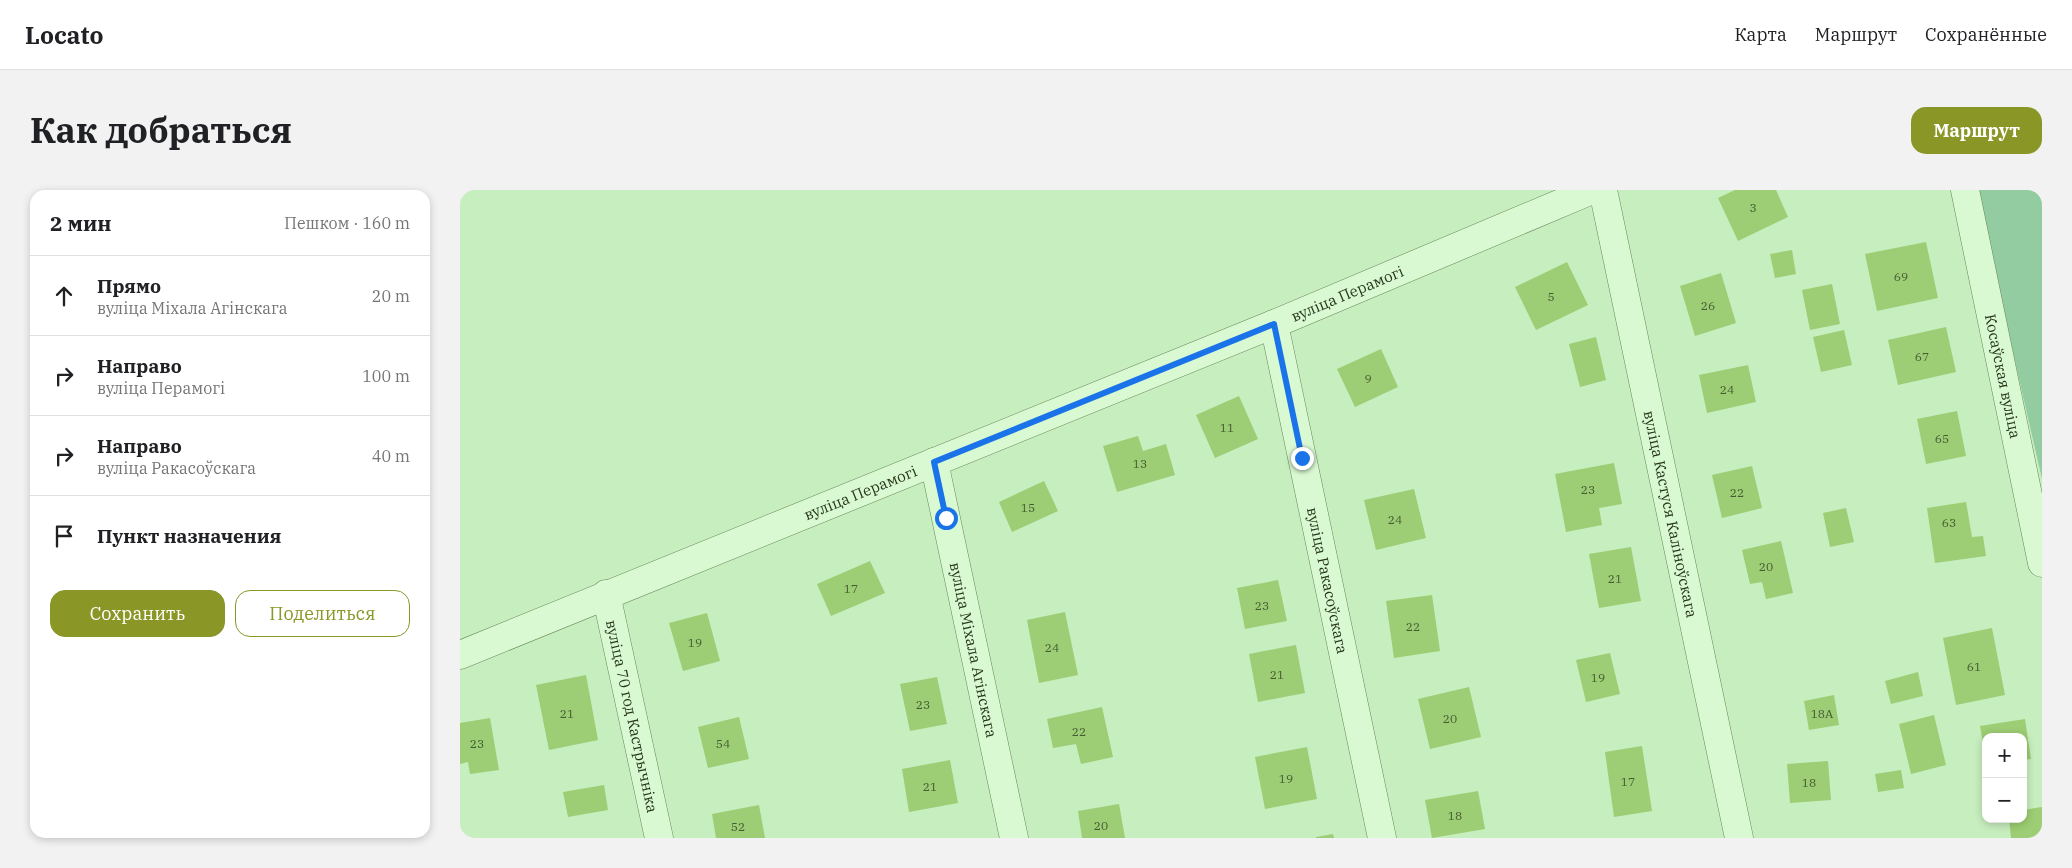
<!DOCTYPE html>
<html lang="ru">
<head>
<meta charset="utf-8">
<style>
	:root { --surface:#fff; --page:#f2f2f2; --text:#202124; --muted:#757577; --line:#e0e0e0; --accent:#8a9726 }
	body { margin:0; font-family:"IBM Plex Serif",serif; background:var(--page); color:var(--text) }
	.controls { position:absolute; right:15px; bottom:15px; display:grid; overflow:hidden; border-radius:10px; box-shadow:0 2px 8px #0003 }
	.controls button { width:45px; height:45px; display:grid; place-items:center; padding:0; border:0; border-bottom:1px solid var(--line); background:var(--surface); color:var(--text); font:25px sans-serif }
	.stop { position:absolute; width:15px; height:15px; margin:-11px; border:4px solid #1a73e8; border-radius:50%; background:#fff }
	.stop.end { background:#1a73e8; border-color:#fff; box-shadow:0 1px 5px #0008 }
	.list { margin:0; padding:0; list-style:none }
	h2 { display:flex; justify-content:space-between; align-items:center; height:65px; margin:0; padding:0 20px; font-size:21px }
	h2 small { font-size:16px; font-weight:400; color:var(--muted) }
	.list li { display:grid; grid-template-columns:32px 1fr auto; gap:15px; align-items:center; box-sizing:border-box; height:80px; padding:0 20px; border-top:1px solid var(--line) }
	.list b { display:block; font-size:19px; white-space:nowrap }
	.list p { margin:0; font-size:16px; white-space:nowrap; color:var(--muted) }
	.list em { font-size:16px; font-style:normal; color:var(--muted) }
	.actions { display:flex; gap:10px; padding:15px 20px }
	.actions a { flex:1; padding:11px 0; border:1px solid var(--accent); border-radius:15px; text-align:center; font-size:18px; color:var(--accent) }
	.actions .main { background:var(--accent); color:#fff }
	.icon { flex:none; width:28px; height:28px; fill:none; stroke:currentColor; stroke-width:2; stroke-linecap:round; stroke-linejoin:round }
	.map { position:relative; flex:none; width:1582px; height:648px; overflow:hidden; border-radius:15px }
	header { display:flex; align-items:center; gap:30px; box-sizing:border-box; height:70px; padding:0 25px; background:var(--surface); border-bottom:1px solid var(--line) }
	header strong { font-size:24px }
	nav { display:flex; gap:28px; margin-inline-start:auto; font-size:18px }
	.intro { display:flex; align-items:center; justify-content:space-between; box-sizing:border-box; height:120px; padding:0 30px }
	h1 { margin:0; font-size:35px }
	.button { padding:12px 22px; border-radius:15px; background:var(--accent); color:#fff; font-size:18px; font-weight:700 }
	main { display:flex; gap:30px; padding:0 30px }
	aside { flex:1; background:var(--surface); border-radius:15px; box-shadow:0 2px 8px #0003 }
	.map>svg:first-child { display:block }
</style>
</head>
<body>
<header>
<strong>Locato</strong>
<nav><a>Карта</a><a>Маршрут</a><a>Сохранённые</a></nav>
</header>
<div class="intro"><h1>Как добраться</h1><a class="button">Маршрут</a></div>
<main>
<aside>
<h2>2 мин<small>Пешком · 160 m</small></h2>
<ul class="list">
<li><svg class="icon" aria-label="ahead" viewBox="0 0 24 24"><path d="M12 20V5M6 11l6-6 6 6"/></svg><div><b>Прямо</b><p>вуліца Міхала Агінскага</p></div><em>20 m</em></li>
<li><svg class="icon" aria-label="right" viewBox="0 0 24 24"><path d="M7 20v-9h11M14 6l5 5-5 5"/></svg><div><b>Направо</b><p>вуліца Перамогі</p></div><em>100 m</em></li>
<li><svg class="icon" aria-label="right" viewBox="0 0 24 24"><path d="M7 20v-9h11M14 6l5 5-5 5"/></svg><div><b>Направо</b><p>вуліца Ракасоўскага</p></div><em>40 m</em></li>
<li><svg class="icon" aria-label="arrive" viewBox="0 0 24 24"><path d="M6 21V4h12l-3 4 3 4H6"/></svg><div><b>Пункт назначения</b></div></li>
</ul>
<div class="actions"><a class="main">Сохранить</a><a>Поделиться</a></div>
</aside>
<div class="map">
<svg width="1582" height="648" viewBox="0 0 1582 648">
	<rect width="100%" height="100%" fill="#c7eebf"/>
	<path fill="#93cca1" d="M1516,0H1582V289Z"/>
	<g fill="#9dcd74">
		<path d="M1275,0H1316L1328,27L1278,51L1258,8Z"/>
		<path d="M1466,52L1478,108L1417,121L1405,64Z"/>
		<path d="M1332,60L1336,84L1315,88L1310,64Z"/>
		<path d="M1107,72L1128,115L1076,140L1055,97Z"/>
		<path d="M1261,83L1276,133L1235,146L1220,96Z"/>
		<path d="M1372,94L1380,134L1350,140L1342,100Z"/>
		<path d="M1486,137L1496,182L1438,195L1428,150Z"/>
		<path d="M1384,140L1392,175L1361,182L1353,147Z"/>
		<path d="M1136,147L1146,190L1120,197L1109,154Z"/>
		<path d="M921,159L938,197L895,217L877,179Z"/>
		<path d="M1288,175L1296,212L1247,223L1239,185Z"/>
		<path d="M779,206L798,249L755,268L736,225Z"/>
		<path d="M1497,221L1506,266L1466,274L1457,229Z"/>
		<path d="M678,246L683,261L706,254L715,285L657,302L643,256Z"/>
		<path d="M1154,273L1162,314L1139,318L1142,335L1106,342L1095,284Z"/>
		<path d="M1292,276L1302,318L1262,328L1252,285Z"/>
		<path d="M584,291L598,321L552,342L539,312Z"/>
		<path d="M954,299L966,348L916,360L904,310Z"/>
		<path d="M1506,312L1512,347L1523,346L1526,366L1475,373L1467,318Z"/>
		<path d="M1386,318L1394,352L1370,357L1363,323Z"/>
		<path d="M1321,351L1333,403L1306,409L1302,392L1290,394L1282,360Z"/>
		<path d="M1171,357L1181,411L1139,418L1129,364Z"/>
		<path d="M410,371L425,403L371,426L357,394Z"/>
		<path d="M818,390L827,431L785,439L777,398Z"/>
		<path d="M972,405L980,461L934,468L926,411Z"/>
		<path d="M605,422L618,485L579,493L567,430Z"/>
		<path d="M247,423L260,471L223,481L209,433Z"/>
		<path d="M1532,438L1545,505L1496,515L1483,448Z"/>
		<path d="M836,455L845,503L798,512L789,464Z"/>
		<path d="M1150,463L1160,504L1126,512L1116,470Z"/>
		<path d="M1458,482L1463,506L1431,514L1425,491Z"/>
		<path d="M126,485L138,550L89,560L76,495Z"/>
		<path d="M477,487L487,534L450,541L440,494Z"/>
		<path d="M1009,497L1021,547L970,559L958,509Z"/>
		<path d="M1374,505L1379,535L1349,540L1344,511Z"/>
		<path d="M642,517L653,567L621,574L616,554L593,558L587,529Z"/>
		<path d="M1474,525L1486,575L1451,584L1439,534Z"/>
		<path d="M279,527L289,569L248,578L238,537Z"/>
		<path d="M30,528L39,580L10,584L8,572L0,574V533Z"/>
		<path d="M1565,529L1571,569L1563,570V547H1526L1525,565L1520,536Z"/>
		<path d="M1182,556L1192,621L1154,627L1145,562Z"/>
		<path d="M847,557L857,609L805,619L795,567Z"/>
		<path d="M490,570L498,613L449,622L442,579Z"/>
		<path d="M1368,571L1371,610L1330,613L1327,574Z"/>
		<path d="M1441,580L1444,598L1418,602L1415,584Z"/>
		<path d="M144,595L148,620L108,627L103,602Z"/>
		<path d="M1018,601L1025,639L972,648L965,610Z"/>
		<path d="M659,614L665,648H622L618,621Z"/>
		<path d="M299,615L305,648H256L252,624Z"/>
		<path d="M1582,617V648H1551L1549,629H1563V620Z"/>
		<path d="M873,644L874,648H856V647Z"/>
	</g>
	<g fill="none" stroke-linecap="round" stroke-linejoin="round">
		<defs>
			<g id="minor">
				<path id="s1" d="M1143,0L1279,648"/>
				<path id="s2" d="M1505,0L1582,373"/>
				<path id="s3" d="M814,134L922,648"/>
				<path id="s4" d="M474,272L554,648"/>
				<path id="s5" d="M146,404L199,648"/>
				<path id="s6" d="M0,465L814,134L1132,0"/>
			</g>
		</defs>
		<use href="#minor" stroke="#688757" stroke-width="29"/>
		<use href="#minor" stroke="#d9f9d2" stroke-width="28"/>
	</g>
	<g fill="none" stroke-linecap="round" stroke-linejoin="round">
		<path stroke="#1a73e8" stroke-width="6" d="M486,328L474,272L814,134L842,268"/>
	</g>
	<g text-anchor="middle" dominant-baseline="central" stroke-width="5" stroke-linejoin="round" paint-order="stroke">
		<g font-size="12" fill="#445c32">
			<text x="1293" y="17">3</text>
			<text x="1441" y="86">69</text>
			<text x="1091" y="106">5</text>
			<text x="1248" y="115">26</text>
			<text x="1462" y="166">67</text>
			<text x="908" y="188">9</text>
			<text x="1267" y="199">24</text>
			<text x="767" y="237">11</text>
			<text x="1482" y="248">65</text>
			<text x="680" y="273">13</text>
			<text x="1128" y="299">23</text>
			<text x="1277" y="302">22</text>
			<text x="568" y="317">15</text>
			<text x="935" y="329">24</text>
			<text x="1489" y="332">63</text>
			<text x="1306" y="376">20</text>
			<text x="1155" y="388">21</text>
			<text x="391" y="398">17</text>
			<text x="802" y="415">23</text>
			<text x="953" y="436">22</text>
			<text x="235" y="452">19</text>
			<text x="592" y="457">24</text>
			<text x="1514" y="476">61</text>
			<text x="817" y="484">21</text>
			<text x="1138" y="487">19</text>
			<text x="463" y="514">23</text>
			<text x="107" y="523">21</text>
			<text x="1362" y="523">18А</text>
			<text x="990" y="528">20</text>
			<text x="619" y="541">22</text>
			<text x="17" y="553">23</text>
			<text x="263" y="553">54</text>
			<text x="826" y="588">19</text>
			<text x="1168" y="591">17</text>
			<text x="1349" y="592">18</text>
			<text x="470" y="596">21</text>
			<text x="995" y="625">18</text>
			<text x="641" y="635">20</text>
			<text x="278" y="636">52</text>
		</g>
		<g font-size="15" fill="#26361c" stroke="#d5f6ce">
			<text stroke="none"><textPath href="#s6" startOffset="958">вуліца Перамогі</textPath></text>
			<text stroke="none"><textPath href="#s2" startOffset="190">Косаўская вуліца</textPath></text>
			<text stroke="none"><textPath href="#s6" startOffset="432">вуліца Перамогі</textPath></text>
			<text stroke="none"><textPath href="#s1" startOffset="331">вуліца Кастуся Каліноўскага</textPath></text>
			<text stroke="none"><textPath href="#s3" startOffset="262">вуліца Ракасоўскага</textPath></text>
			<text stroke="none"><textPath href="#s4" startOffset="192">вуліца Міхала Агінскага</textPath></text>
			<text stroke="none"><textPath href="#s5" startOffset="125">вуліца 70 год Кастрычніка</textPath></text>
		</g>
	</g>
</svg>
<div class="controls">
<button>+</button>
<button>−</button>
</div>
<div class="stop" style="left:486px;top:328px"></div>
<div class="stop end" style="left:842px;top:268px"></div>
</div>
</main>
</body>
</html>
